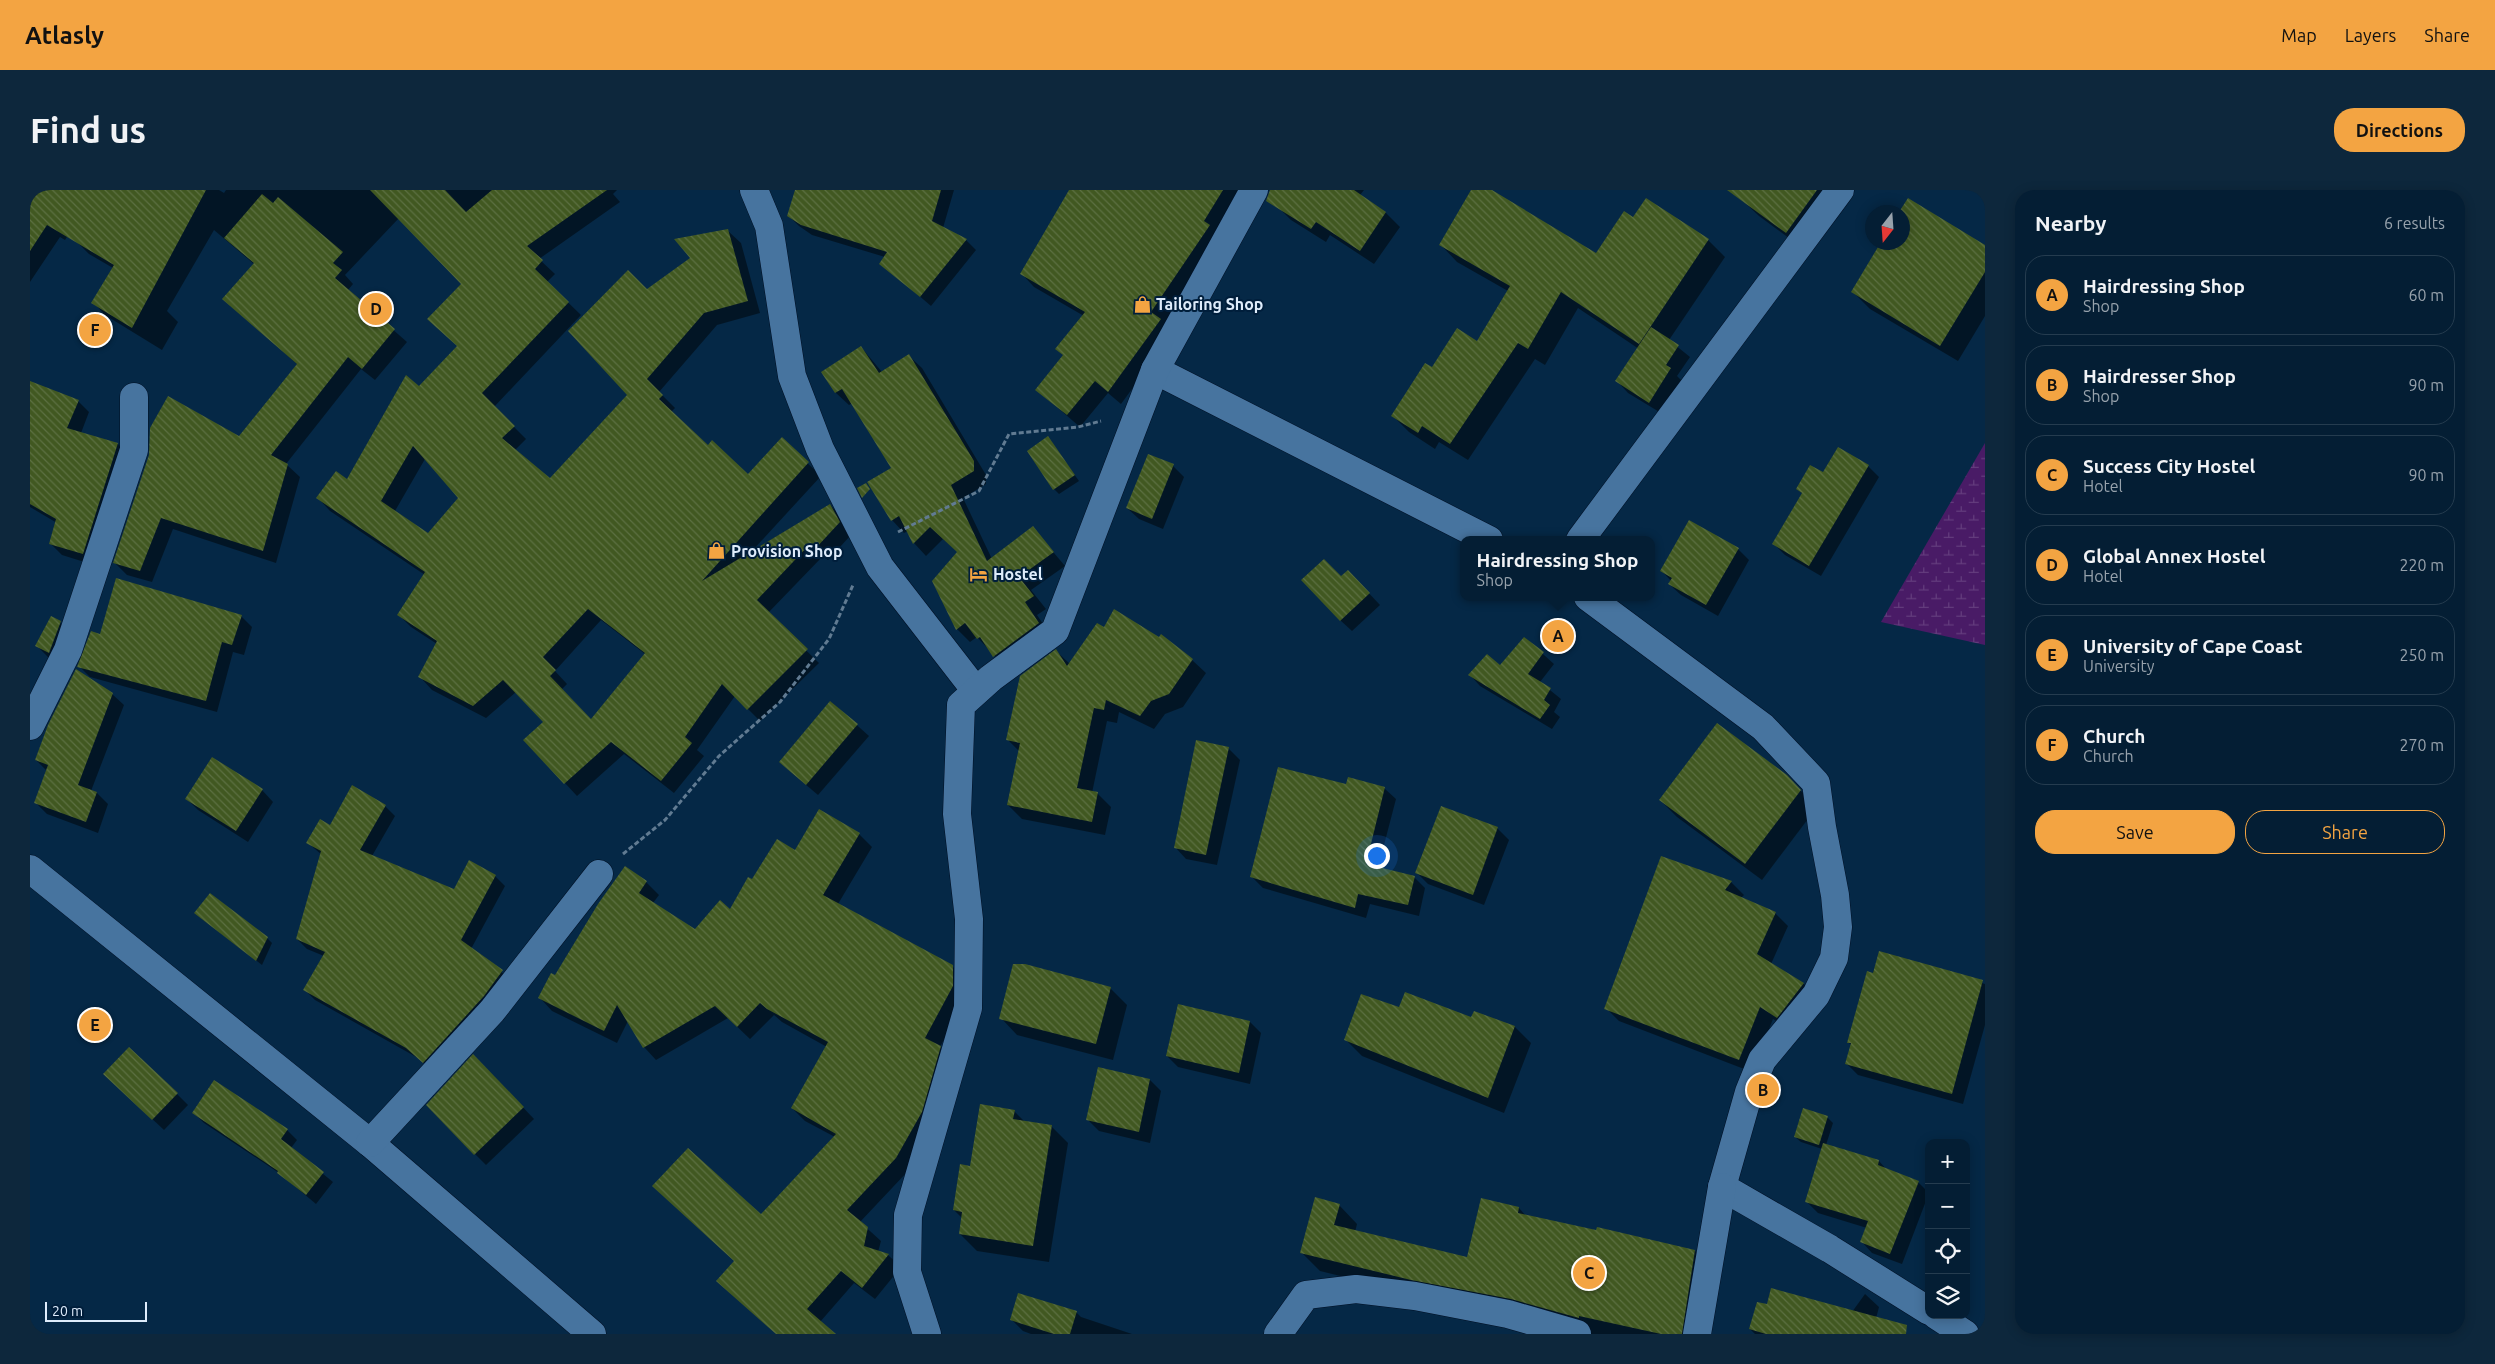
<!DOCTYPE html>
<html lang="en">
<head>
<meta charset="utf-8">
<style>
	:root { --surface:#041e34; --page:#0d273c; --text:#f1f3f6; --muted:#97a2ac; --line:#253c4f; --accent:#f3a442 }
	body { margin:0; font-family:Ubuntu,sans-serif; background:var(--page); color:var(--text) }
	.controls { position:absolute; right:15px; bottom:15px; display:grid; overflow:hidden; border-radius:10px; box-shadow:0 2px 12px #0003 }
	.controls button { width:45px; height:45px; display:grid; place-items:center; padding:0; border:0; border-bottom:1px solid var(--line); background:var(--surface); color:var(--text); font:25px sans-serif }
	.compass { position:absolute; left:1835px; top:15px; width:45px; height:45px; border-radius:50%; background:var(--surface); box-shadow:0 2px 12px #0003; rotate:197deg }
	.scale { position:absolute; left:15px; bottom:12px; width:102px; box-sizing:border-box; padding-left:5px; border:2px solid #deecfb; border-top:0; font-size:14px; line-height:18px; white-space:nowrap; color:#deecfb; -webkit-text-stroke:4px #001e3b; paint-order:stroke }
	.you { position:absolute; left:1346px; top:665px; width:18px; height:18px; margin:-12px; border:4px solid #fff; border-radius:50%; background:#1a73e8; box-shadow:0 0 0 8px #1a73e833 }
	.badge { display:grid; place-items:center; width:32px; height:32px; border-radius:50%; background:var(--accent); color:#111; font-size:16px; font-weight:700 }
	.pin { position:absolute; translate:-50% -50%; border:2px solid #fff; box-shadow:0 1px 5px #0006 }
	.popup { position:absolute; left:1430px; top:346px; width:195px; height:65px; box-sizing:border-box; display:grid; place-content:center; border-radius:10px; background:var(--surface); filter:drop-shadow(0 1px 4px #0005); font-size:16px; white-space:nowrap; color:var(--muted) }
	.popup b { font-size:19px; color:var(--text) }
	.popup::after { content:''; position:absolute; left:50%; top:100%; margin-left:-10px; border:10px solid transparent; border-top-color:var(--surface) }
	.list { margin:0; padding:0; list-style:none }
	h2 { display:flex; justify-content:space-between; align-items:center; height:65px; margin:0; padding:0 20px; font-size:21px }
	h2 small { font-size:16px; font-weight:400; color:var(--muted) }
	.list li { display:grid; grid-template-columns:32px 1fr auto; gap:15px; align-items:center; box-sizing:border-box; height:80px; margin:0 10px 10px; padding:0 10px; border:1px solid var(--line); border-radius:20px }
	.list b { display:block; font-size:19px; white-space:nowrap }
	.list p { margin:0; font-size:16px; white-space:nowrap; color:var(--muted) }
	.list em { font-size:16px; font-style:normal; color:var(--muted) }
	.actions { display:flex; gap:10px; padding:15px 20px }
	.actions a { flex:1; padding:11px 0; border:1px solid var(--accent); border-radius:20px; text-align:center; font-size:18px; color:var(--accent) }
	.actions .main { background:var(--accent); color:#111 }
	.icon { flex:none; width:28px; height:28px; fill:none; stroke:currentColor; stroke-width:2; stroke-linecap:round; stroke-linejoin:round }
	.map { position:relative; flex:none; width:1955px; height:1144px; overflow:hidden; border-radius:20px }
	header { display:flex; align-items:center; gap:30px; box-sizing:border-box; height:70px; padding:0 25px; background:var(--accent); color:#111 }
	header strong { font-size:24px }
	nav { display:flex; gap:28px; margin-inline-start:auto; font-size:18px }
	.intro { display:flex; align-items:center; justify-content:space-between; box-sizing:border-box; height:120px; padding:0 30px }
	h1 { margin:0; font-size:35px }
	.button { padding:12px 22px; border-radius:20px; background:var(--accent); color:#111; font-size:18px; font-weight:700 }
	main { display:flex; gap:30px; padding:0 30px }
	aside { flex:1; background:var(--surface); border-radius:20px; box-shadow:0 2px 12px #0003 }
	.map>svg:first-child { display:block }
</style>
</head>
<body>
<header>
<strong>Atlasly</strong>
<nav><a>Map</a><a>Layers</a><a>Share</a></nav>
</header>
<div class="intro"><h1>Find us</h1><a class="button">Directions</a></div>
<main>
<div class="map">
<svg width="1955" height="1144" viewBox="0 0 1955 1144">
	<defs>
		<pattern id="wetland-marsh" width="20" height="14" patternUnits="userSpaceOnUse" patternTransform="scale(1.25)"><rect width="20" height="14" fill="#491b66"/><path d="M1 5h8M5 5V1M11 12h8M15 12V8" fill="none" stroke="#633c7d"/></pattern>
		<pattern id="building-back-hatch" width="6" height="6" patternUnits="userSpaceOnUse" patternTransform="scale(1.25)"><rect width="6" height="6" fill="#415821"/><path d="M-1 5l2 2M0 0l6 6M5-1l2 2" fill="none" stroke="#5c7042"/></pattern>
	</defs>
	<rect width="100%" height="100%" fill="#052846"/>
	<path fill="url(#wetland-marsh)" d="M1955,253V455L1851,432Z"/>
	<g fill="#0007" fill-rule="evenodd">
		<path d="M0,0H189L194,3L196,0H587L583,4L590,12L509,69L525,84L517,92L551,125L464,217L496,249L485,260L520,290L599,205L617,101L698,41L711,53L730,123L687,135L629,202L645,218L641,222L678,257L718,286L752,249L791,286L722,361L800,315L813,328L821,345L798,370L793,366L738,423L789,473L730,531L705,506L667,560L674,566L644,603L594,564L547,606L495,550L515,532L486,502L456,528L402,500L390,487L407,454L381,437L369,425L395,385L300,321L288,308L318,290L389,198L428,157L432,94L369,28L315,85L323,94L318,100L377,152L345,190L331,179L256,274L270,287L246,373L143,339L122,392L97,385L85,373L210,248L268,175L194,109L224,74L184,40L137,121L148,132L132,160L75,125L63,112L83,78L59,64L47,52L63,6L35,50L30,47L0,92ZM395,269L429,308L398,345L365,321ZM571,430L615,464L561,531L532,499L537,494L525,481Z"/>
		<path d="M766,0H924L913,38L936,50L946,60L901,116L851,73L855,67L782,45L769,36L758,25Z"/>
		<path d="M1040,0H1213L1192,49L1134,134L1143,143L1091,214L1078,203L1050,237L1007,200L1034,166L1054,126L1004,97L992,84Z"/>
		<path d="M1258,0H1334L1330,5L1356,23L1370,37L1344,74L1300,45L1296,52L1261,30L1247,16Z"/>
		<path d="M1443,0H1459L1566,65L1604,28L1616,9L1678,50L1695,67L1639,150L1660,167L1647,186L1652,191L1631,223L1598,203L1587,191L1609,159L1548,118L1515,175L1505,169L1438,270L1409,252L1405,259L1379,242L1362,225L1402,178L1448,153L1478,101L1427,72L1411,55Z"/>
		<path d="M1719,0H1815L1774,59L1729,26L1712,10Z"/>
		<path d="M1878,10L1955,56V126L1928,171L1840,119L1823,102L1872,52L1871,22Z"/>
		<path d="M831,157L852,182L879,166L892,178L956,285V294L933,308L962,369L1003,338L1035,376L1001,400L1016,419L1007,425L1021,446L977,479L947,447L940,452L927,439L903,392L928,362L913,349L896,366L884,353L878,341L874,343L862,330L863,278L823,213L819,215L806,203L792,182Z"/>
		<path d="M0,192L48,211L59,222L51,243L88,254L99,265L64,375L32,365L21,354L27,333L0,317Z"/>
		<path d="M1018,248L1049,291L1029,304L1024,299Z"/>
		<path d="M1143,276L1154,287L1133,339L1109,329L1097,318Z"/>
		<path d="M1838,276L1849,287L1791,386L1755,365L1744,354L1773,304L1767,299L1793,284Z"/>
		<path d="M1708,359L1719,370L1688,426L1651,405L1639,394L1641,391L1632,381Z"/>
		<path d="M1318,381L1350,415L1322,441L1310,430L1311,388Z"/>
		<path d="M211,426L222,437L214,465L203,462L187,522L60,487L49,476L71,445Z"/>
		<path d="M30,433L42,444L30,473L18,467L7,456Z"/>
		<path d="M1074,439L1162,470L1176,483L1153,517L1135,524L1124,539L1089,522L1087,533L1077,531L1062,603L1068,604L1081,617L1075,645L992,629L978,615L990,562L977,549L1026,461L1040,474Z"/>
		<path d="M1495,448L1524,474L1510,492L1531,509L1524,522L1530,527L1522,539L1450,496L1440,485L1471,477Z"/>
		<path d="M82,504L94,515L61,601L67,603L78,614L68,643L17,624L6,613L17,581L6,570Z"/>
		<path d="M801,512L839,546L788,605L762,583Z"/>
		<path d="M1199,559L1210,570L1187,675L1156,669L1145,657Z"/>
		<path d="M183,569L232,600L243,612L218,652L168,620L157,609Z"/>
		<path d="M1756,586L1787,617L1732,690L1647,627L1630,610Z"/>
		<path d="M1317,595L1354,598L1366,609L1348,678L1384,687L1395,698L1389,726L1340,714L1336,728L1233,698L1222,687Z"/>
		<path d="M355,616L365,626L342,666L424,700L465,686L475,696L441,759L483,791L403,882L388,868L285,810L275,800L294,766L277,759L267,749L292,665L278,653L300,637Z"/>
		<path d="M1467,638L1479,650L1454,715L1398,694L1387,683Z"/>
		<path d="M829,644L842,657L808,714L922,776L935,789V809L910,857L923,870L879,980L830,1032L851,1051L848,1062L858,1065L871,1077L845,1109L824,1093L790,1132L804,1144H746L705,1071L731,1026L805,947L775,931L762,918L797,857L752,832L744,825L720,849L698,828L626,870L614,857L598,831L587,853L522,821L510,808L526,786L616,692L629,705L623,713L665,740L700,721L723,691L765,662Z"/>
		<path d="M1701,692L1714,705L1711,708L1745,723L1758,736L1741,774L1774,794L1786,807L1760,840L1743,829L1722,882L1589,831L1576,818Z"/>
		<path d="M171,728L237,748L242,753L232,775Z"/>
		<path d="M1850,763L1955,794V835L1933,914L1828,885L1817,874L1822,856L1818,852Z"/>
		<path d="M1080,798L1097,815L1083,870L987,845L971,828Z"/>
		<path d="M1149,816L1220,832L1231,843L1220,894L1148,877L1137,866Z"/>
		<path d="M1370,819L1442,829L1444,823L1485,837L1501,853L1474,923L1332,866L1316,850Z"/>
		<path d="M455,877L504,929L456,975L445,964Z"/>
		<path d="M1120,890L1131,901L1120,953L1069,941L1058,930Z"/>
		<path d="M86,895L147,904L158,915L134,940Z"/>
		<path d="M984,921L995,932L1021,936L1038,953L1019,1072L947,1061L930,1044L932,1028L924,1020Z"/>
		<path d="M164,923L257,940L267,950L261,958L303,992L286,1014L249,983L174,933Z"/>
		<path d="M1797,927L1803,933L1796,955L1849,971L1857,980L1888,992L1899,1003L1872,1074L1842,1063L1831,1051L1837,1038L1788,1023L1776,1011L1792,959L1771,952L1765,947Z"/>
		<path d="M1452,1010L1489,1018L1496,1026L1665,1061L1683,1079L1672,1144H1561L1500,1126L1400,1108L1290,1081L1272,1063L1309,1015L1327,1034L1325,1042L1438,1069Z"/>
		<path d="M1835,1104L1849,1117L1842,1144H1725L1720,1139L1822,1122Z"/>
		<path d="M1046,1122L1051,1127L1102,1144H1001L993,1141L982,1130Z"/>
	</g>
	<g fill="url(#building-back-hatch)" fill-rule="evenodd">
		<path d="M0,0H176L102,138L61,113L84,75L17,35L0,61Z"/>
		<path d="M340,0H415L436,22L462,0H577L497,56L513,70L505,79L539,112L452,203L485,236L472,248L520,288L597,205L538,141L598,80L617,99L660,68L644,49L698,39L718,111L674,123L617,189L633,205L629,209L678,255L682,250L718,284L752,247L779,272L672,391L800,314L810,332L785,359L780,354L727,410L778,459L717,520L692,494L655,547L662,553L631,591L581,552L534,594L493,550L513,532L473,490L443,516L388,487L407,451L367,425L395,382L286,308L306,281L317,289L376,185L389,196L427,156L397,129L431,94ZM383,256L428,308L398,343L351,311ZM558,419L615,463L561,529L520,486L526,480L513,467Z"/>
		<path d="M765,0H911L902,31L937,49L890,107L849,74L857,62L771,35L757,26Z"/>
		<path d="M1039,0H1193L1174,31L1180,35L1121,122L1131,129L1078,202L1065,191L1037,225L1005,200L1033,165L1025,159L1055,122L990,84Z"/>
		<path d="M1240,0H1324L1356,22L1330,61L1286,32L1281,39L1236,11Z"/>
		<path d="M1441,0H1462L1566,63L1594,21L1603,27L1616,8L1679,49L1609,154L1531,102L1498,159L1488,153L1420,254L1392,236L1388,243L1361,226L1395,173L1402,177L1427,138L1447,151L1480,96L1409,55Z"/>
		<path d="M1697,0H1787L1756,43Z"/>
		<path d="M232,4L243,13L248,7L313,62L303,73L312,80L305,88L365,139L332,179L318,167L241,265L258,274L233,361L131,328L110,381L83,373L119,265L120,238L138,206L209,246L267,174L192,109L224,73L194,48Z"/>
		<path d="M1878,8L1955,55V82L1910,156L1821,102L1851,52H1872V22H1869Z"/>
		<path d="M1621,137L1649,155L1636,175L1641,178L1619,213L1585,191Z"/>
		<path d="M831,156L849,183L879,164L944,271V281L921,295L957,371L1003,336L1024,362L989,387L1004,406L995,412L1009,433L963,467L950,447L947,449L935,433L926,440L902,391L927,362L900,337L883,354L869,326L861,331L837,292L861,278L812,199L805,203L791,182Z"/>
		<path d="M0,191L49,210L37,238L88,253L53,364L19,354L26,329L0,314Z"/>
		<path d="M1018,246L1045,285L1023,300L997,261Z"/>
		<path d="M1808,257L1839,275L1779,376L1742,354L1772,303L1766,299L1780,275L1793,282Z"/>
		<path d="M1118,264L1144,274L1122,329L1096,318Z"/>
		<path d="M836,293L840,299L832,308L827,298Z"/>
		<path d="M1659,330L1709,358L1676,415L1638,394L1642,388L1630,381Z"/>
		<path d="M1294,369L1311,386L1318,380L1340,403L1310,431L1271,390Z"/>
		<path d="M86,388L212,425L202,455L192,452L176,511L47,477L61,441L70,444Z"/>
		<path d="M1084,419L1129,447L1131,444L1163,469L1139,504L1121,511L1110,526L1076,510L1074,520L1064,518L1047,598L1068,602L1062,632L977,615L990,553L976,550L990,486L1026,459L1037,476L1067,433L1074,437Z"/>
		<path d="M21,426L31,431L19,463L5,456Z"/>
		<path d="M1494,447L1514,462L1498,484L1521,498L1514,510L1520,515L1510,529L1438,485L1457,464L1470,475Z"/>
		<path d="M46,479L83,503L48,595L67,602L56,632L4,613L18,575L5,570L18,535Z"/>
		<path d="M800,511L828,534L776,595L749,572Z"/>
		<path d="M1687,533L1757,585L1771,600L1715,674L1629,610Z"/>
		<path d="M1166,550L1199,557L1176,665L1144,658Z"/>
		<path d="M182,567L233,599L206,641L155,609Z"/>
		<path d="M1248,577L1316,594L1318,587L1355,597L1336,674L1385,686L1378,715L1328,704L1325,718L1220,687Z"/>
		<path d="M322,595L356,615L330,660L424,699L439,670L466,685L431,750L473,780L454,806L393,873L376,858L273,800L295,762L266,749L291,661L276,653L290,629L300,635Z"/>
		<path d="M1411,616L1468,637L1443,705L1385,683Z"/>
		<path d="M789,619L830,643L793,705L923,775V796L895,848L911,856L892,922L866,968L817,1020L838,1037L834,1056L859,1064L832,1098L811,1081L777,1119L806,1144H746L686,1091L704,1071L622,996L658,958L731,1024L806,944L761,918L798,852L737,819L730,813L707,837L685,816L613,858L587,815L574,841L508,808L521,783L525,785L568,714L595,676L617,691L609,703L665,739L690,710L700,719L718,687L722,689L747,649L765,660Z"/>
		<path d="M1631,666L1702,691L1695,700L1746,722L1727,764L1774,793L1747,828L1730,817L1709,870L1574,819Z"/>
		<path d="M180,703L238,747L226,771L164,723Z"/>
		<path d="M1849,761L1953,790L1922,904L1815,874L1821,853H1817L1837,781L1843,783Z"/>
		<path d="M983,774H995L1081,797L1066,854L969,829Z"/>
		<path d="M1375,802L1441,827L1444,821L1485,836L1458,908L1314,850L1331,804L1369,817Z"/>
		<path d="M1148,814L1220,831L1209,883L1136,866Z"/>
		<path d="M99,857L148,903L122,930L73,884Z"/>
		<path d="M443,864L494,917L444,965L396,915Z"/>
		<path d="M1068,877L1120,889L1109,942L1056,930Z"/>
		<path d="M184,890L258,939L251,949L294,982L276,1005L247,983L248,981L162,923Z"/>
		<path d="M950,914L985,920L983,929L1022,935L1003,1056L929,1044L932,1022L923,1020L930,974L940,976Z"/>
		<path d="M1773,918L1798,926L1789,955L1764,947Z"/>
		<path d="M1793,953L1849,970L1848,975L1889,991L1860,1064L1830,1052L1838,1031L1775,1012Z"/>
		<path d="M1285,1007L1310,1014L1304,1035L1437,1067L1451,1008L1489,1017L1488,1023L1566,1040L1567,1037L1665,1060L1652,1144H1631L1549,1126V1128L1481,1109L1381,1090L1270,1063Z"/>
		<path d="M1741,1098L1877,1135L1876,1144H1736L1719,1139L1727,1112L1737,1114Z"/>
		<path d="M988,1103L1047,1121L1040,1144H1024L980,1130Z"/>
	</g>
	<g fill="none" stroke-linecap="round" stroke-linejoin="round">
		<defs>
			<g id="minor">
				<path d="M724,0L739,36L762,186L790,259L850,377L946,501"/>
				<path d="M1125,180L1459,350"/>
				<path d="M1550,350L1810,0"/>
				<path d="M1558,407L1733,537L1786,593L1792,637L1805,705L1808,737L1804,768L1786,805L1732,870L1719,902L1692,997L1800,1059L1899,1121"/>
				<path d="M0,536L38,460L104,260V207"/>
				<path d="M0,679L340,953L562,1144"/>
				<path d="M340,953L462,821L569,684"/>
				<path d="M1906,1125L1935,1144"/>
				<path d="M897,1144L877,1082L878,1025L938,818L939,729L927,624L931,515L961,488L1025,441L1125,180L1224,0"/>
				<path d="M1248,1144L1276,1105L1326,1099L1385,1106L1478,1124L1547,1144"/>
				<path d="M1667,1144L1692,997"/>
			</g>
		</defs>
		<use href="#minor" stroke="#001025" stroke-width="29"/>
		<g stroke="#617b92" stroke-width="3" stroke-dasharray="5 2.5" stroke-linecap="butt">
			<path d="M868,342L949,301L979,244L1048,237L1071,231"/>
			<path d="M593,664L635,630L689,566L750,512L799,449L823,395"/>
		</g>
		<use href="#minor" stroke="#47749f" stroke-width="28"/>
	</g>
	<defs>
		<symbol id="shop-bare" viewBox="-9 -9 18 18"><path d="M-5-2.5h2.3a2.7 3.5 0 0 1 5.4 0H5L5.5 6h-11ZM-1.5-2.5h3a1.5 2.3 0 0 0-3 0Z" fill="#f3a442" stroke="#001e3b" stroke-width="2.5" paint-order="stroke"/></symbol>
		<symbol id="hotel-bare" viewBox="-9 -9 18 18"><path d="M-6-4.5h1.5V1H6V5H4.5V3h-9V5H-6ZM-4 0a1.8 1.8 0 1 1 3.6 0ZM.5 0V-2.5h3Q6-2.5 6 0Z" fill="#f3a442" stroke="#001e3b" stroke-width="2.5" paint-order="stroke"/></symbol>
	</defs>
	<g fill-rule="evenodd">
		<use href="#shop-bare" x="1100" y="102" width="25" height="25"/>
		<use href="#shop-bare" x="674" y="348" width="25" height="25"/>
		<use href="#hotel-bare" x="936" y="372" width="25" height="25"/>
	</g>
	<g text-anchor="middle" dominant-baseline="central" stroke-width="4" stroke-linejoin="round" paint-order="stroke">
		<g font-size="16" font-weight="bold" fill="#deecfb" stroke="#001e3b" text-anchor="start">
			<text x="1126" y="114">Tailoring Shop</text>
			<text x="701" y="361">Provision Shop</text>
			<text x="963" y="384">Hostel</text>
		</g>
	</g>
</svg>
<div class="controls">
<button>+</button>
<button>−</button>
<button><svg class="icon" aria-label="locate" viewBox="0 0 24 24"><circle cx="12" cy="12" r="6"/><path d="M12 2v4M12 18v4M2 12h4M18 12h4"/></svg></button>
<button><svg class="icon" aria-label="layers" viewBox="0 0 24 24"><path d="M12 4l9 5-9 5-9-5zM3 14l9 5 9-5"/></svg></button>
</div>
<svg class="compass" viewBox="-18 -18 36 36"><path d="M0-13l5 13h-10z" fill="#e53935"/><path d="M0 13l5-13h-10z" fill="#97a2ac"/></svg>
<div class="scale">20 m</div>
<div class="you"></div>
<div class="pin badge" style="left:1528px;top:446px">A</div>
<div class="popup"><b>Hairdressing Shop</b>Shop</div>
<div class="pin badge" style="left:1733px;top:900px">B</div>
<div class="pin badge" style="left:1559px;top:1083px">C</div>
<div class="pin badge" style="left:346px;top:119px">D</div>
<div class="pin badge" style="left:65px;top:835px">E</div>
<div class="pin badge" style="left:65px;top:140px">F</div>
</div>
<aside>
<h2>Nearby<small>6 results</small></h2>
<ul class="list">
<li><span class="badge">A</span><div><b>Hairdressing Shop</b><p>Shop</p></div><em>60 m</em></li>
<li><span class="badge">B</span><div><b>Hairdresser Shop</b><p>Shop</p></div><em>90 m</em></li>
<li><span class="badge">C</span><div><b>Success City Hostel</b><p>Hotel</p></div><em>90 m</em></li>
<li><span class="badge">D</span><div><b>Global Annex Hostel</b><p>Hotel</p></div><em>220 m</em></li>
<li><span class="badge">E</span><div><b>University of Cape Coast</b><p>University</p></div><em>250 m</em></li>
<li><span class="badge">F</span><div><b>Church</b><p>Church</p></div><em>270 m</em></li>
</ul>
<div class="actions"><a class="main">Save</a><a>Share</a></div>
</aside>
</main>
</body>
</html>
